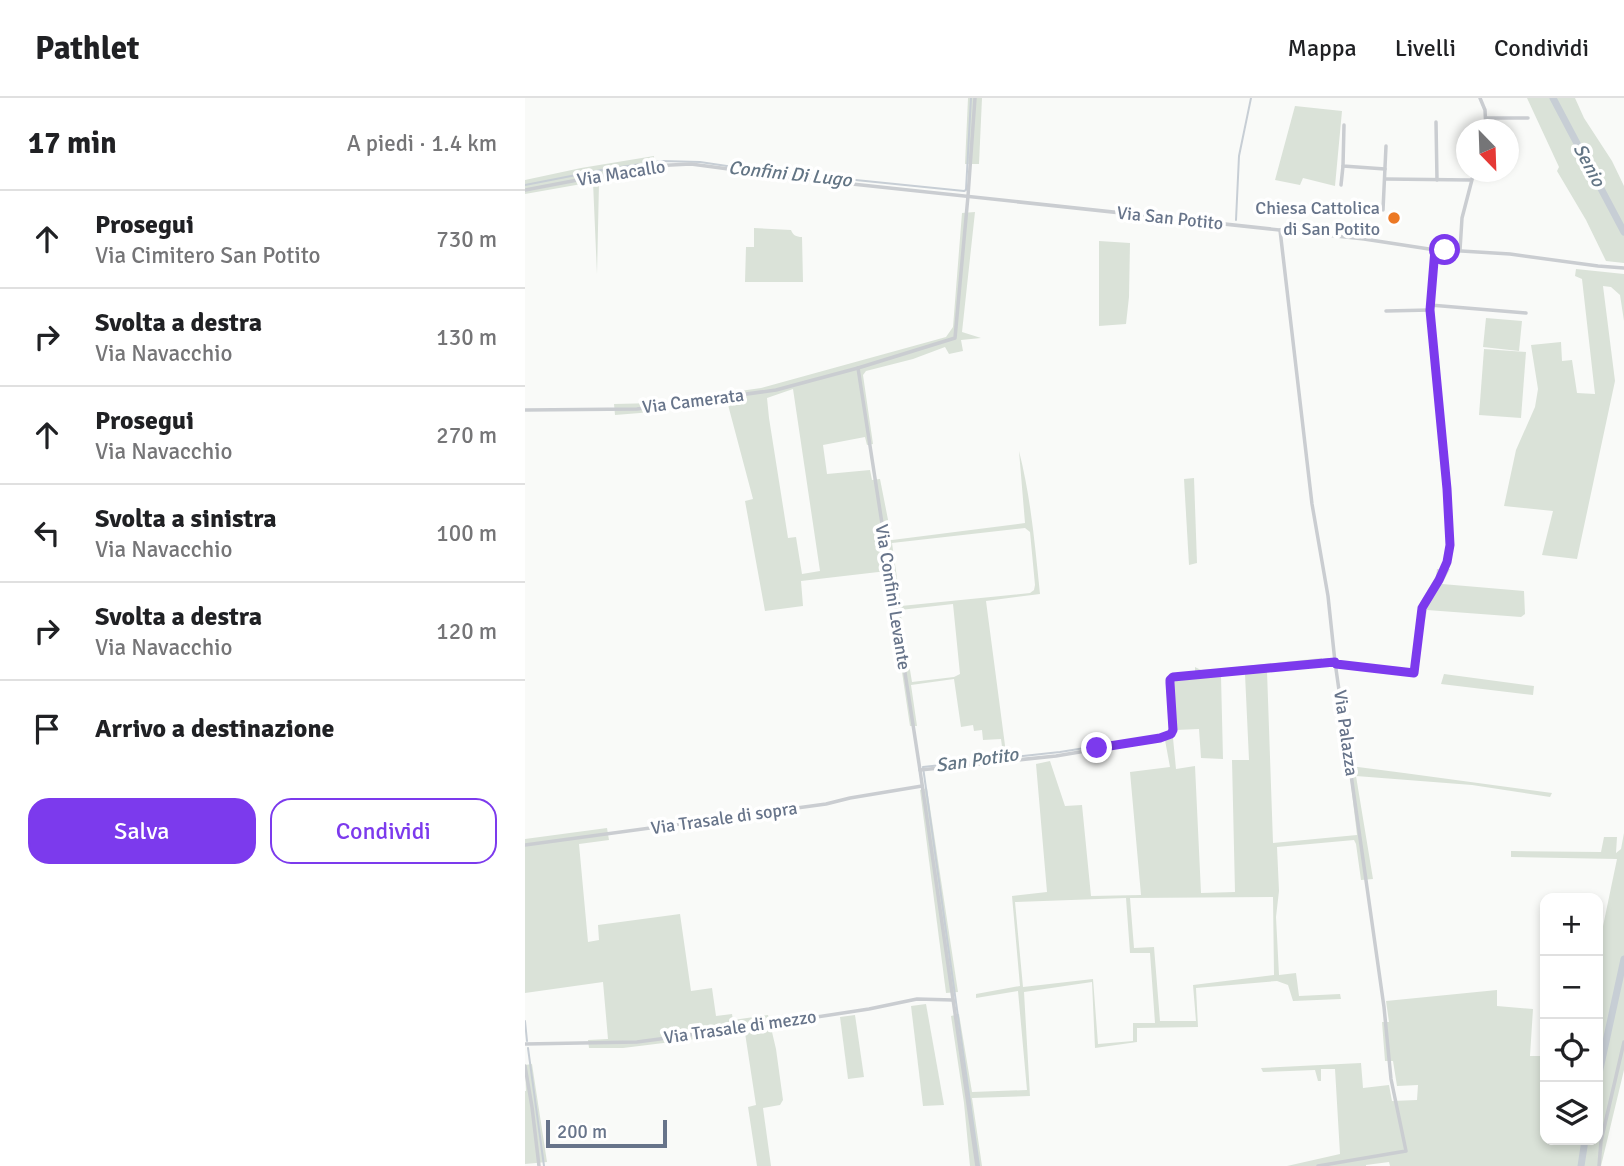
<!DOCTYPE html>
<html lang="it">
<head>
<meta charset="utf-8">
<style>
	:root { --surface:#fff; --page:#f6f6f6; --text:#202124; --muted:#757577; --line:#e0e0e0; --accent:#7c3aed }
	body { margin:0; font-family:Signika,sans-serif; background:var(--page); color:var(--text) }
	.controls { position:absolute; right:21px; bottom:21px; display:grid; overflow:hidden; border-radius:14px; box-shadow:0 4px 10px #0003 }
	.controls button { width:63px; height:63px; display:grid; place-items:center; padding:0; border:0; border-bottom:2px solid var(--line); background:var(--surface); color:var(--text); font:35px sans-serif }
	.compass { position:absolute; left:931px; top:21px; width:63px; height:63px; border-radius:50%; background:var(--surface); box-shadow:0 4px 10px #0003; rotate:157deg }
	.scale { position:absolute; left:21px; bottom:18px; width:121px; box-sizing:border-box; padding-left:7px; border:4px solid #67748a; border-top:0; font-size:19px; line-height:24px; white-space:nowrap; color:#67748a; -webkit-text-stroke:5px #fff; paint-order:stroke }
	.stop { position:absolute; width:21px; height:21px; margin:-16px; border:5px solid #7c3aed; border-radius:50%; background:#fff }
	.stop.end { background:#7c3aed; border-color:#fff; box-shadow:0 2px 7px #0008 }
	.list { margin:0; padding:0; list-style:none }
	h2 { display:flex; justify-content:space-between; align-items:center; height:91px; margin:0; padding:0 28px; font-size:30px }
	h2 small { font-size:23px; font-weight:400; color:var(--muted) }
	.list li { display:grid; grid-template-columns:46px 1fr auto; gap:21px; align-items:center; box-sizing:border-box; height:98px; padding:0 28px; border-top:2px solid var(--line) }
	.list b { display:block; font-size:26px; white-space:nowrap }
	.list p { margin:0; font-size:23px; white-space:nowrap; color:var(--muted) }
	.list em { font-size:23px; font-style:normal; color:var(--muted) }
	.actions { display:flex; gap:14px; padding:21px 28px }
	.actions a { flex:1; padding:16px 0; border:2px solid var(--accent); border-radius:21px; text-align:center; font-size:24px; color:var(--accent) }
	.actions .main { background:var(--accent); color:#fff }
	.icon { flex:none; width:38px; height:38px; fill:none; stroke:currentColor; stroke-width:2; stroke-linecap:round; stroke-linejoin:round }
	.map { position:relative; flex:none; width:1099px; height:1068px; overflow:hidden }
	header { display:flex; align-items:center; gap:42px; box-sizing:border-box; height:98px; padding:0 35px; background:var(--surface); border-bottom:2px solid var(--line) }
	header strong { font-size:33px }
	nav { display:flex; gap:38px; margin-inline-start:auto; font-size:24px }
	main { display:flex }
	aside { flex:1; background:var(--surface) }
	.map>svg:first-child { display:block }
</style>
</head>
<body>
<header>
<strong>Pathlet</strong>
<nav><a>Mappa</a><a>Livelli</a><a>Condividi</a></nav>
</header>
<main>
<aside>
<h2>17 min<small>A piedi · 1.4 km</small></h2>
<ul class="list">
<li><svg class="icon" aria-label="ahead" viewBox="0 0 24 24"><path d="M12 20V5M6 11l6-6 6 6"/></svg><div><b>Prosegui</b><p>Via Cimitero San Potito</p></div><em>730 m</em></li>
<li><svg class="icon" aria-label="right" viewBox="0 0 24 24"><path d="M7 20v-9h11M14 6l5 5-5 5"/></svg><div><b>Svolta a destra</b><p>Via Navacchio</p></div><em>130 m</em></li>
<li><svg class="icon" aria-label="ahead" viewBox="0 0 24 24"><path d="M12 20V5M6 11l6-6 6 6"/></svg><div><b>Prosegui</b><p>Via Navacchio</p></div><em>270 m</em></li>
<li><svg class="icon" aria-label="left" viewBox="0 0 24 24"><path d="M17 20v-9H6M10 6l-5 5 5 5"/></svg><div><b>Svolta a sinistra</b><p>Via Navacchio</p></div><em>100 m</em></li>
<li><svg class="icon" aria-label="right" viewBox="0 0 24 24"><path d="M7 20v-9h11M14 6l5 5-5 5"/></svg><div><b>Svolta a destra</b><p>Via Navacchio</p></div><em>120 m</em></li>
<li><svg class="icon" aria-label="arrive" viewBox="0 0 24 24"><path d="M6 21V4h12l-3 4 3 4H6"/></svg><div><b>Arrivo a destinazione</b></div></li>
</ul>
<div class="actions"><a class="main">Salva</a><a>Condividi</a></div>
</aside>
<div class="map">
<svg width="1099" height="1068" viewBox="0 0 1099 1068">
	<rect width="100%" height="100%" fill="#f9faf8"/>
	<g fill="#dae2d8" fill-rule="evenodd">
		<path d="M443,0H457L454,66H440Z"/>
		<path d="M1002,0H1050L1059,20L1087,63L1099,88V165L1081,163L1061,122L1032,73L1034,69Z"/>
		<path d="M770,8L817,13L810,88L778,80L775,87L750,82Z"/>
		<path d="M129,58L128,75L97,79L74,85L72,176L68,84L0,96V82L56,70Z"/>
		<path d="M450,114L437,234L456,240L436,242L438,253L424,256L420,249L388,261L341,273L338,277L348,346L342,347L340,339L298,347L302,376L345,372L347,382L355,381L367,442L500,425L494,353C506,400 510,448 515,496L461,503L481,655L478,656L476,641L458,642L457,632L449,633L448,627L436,629L429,581L386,587L392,628H385L362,473L276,483L278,508L240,513L220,403L228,401L202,303L115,315L90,317L89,306L131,305L236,290L421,239L428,229L437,115ZM268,291L295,473L277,476L271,439L263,440L244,320L242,300ZM500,430L505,434L510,487L509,492L505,495L376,508L367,445ZM428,506L435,576L429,579L387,584L375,512Z"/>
		<path d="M229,130L266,132C268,137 271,139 277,139L278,184H220L221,149H229Z"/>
		<path d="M574,143L605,145L604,199L601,226L574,228Z"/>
		<path d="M1051,171L1099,176V223L1095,197L1086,189L1078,188L1090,283L1052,461L1017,457L1028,413L979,408L991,352L1010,309L1013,291L1006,247L1036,244L1037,263L1047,262L1052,295L1070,296L1057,181L1050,178Z"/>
		<path d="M961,220L997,223L994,253L958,249Z"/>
		<path d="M959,251L1001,254L996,320L954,317Z"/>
		<path d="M669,380L672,465L664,467L659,381Z"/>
		<path d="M912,471H925L917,486L999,493L1000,516L996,519L902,512L900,522L892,519L895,505L911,478Z"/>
		<path d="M797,560L796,570L792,568L742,573L748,745L832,737L824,670L833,669L879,675L1027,695L1025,699L947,687L831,678L848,781L836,782L831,746L829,742L752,749L754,793L751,819L754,877L771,875L774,898L815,896L816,901L768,903L763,887L752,883L671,890L673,929L612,930V944L570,950L567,884L499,894L505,998L447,1000L457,1068H445L439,1005L426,918L434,916L447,994L502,992L493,893L451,900V896L495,888L487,798L522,794L511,666L525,663L540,708L557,707L566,798L616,797L605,674L645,669L640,642L648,640L651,671L670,668L676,795L710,794L707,662H724L720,576L696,578L698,661L676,660L674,631L651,632L647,586L652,582L670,580V569L676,572L691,571ZM748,799L749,877L668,887L671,923H635L629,849L609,850L605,800ZM601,800L605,855H625L630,925H608V943L573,946L568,881L498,889L490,804Z"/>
		<path d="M919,576L1009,588L1008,597L916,586Z"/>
		<path d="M402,690L433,894L421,895L395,692Z"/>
		<path d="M82,730L84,742L54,746L63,844L74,842L73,827L155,816L166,893L187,890L191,918L207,916L208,922L243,917L251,951L258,1002L255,1007L238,1010L246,1068H232L223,1009L231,1007L220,935L98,950H64L63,942L83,941L78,884L0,895V741Z"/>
		<path d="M1099,735V972L1076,1068H865L864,1064L841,1067V1068H762L815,1056L810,971H796V983H793L790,972L738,974L736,970L836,965L838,990L864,987L867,1003L892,1002L893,987L872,988L868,963H860L857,924H864L861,903L972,892V908L1008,911L1005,958H1020V1042H1073V852L1092,761L986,759V753L1076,754L1079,739H1092L1091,755L1096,751Z"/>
		<path d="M401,906L419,1007L398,1008L386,908Z"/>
		<path d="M330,917L339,979L323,981L315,919Z"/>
		<path d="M7,966L22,1064L0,1066V993H1L0,967Z"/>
	</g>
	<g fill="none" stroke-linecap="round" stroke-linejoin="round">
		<g stroke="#c7ced5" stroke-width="2">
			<path d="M0,87L82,71L137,63L175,64L222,71L439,93L441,92L446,0"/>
			<path d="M711,122L714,58L726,0"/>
			<path d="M654,577L807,561"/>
			<path d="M0,923L2,943"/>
			<path d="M3,950L19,1068"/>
			<path d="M454,1068L398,669L535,654L640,637L645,633L642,582L646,578L649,577"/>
		</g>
		<g stroke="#c7ced5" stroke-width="7">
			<path d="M1028,0L1099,134"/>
			<path d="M1073,980L1099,861"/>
			<path d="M1056,1068L1060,1042"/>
		</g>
		<g stroke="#cacdd1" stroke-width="3.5">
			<path d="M450,0L443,98L430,240L333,270L395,672L452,1068"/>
			<path d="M955,0L960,12L961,32"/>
			<path d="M961,20H1003"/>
			<path d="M911,24L912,82"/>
			<path d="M819,27L818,68L860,71"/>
			<path d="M860,81L946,82"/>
			<path d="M816,87L818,68"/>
			<path d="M0,92L126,68L166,66L271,80L839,141L904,151L985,156L1073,168L1099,170"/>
			<path d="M858,112L861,48"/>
			<path d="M755,132L787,406L803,498L810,564L859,909L866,981L881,1053L793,1068"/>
			<path d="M935,152L937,120L949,74"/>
			<path d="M905,207L1001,215"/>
			<path d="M861,213L905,212"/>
			<path d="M0,312L112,311L251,292L333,270"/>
			<path d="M812,566L889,575L897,511L914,482L921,464L925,447L922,391L914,298L906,238L905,207L910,151"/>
			<path d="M395,672L531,658L643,639L648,632L645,585V582L648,579L810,564"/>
			<path d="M0,747L301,706L325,700L397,688"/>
			<path d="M0,946L112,944L246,926L344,911L392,901L428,902"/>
			<path d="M0,968L7,1009L14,1068"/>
			<path d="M1074,1068L1076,1043L1099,944"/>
		</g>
	</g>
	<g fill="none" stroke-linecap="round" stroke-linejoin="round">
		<path stroke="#7c3aed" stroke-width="9" d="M572,650L635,640L646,636L648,632L645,585V582L648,579L810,564L811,566L889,575L897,510L914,482L922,464L925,447L922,391L905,212L910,151L920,152"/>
	</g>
	<circle fill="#ec7925" stroke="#fff" stroke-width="2.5" cx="869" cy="120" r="7"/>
	<g text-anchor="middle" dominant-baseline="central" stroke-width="7" stroke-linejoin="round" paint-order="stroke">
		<g font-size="18" fill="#67748a" stroke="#fff">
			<text transform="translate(96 75) rotate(-9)">Via Macallo</text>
			<text transform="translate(645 120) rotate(6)">Via San Potito</text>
			<text transform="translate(168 303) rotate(-7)">Via Camerata</text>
			<text transform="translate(368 499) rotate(81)">Via Confini Levante</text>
			<text transform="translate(821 635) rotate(82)">Via Palazza</text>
			<text transform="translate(199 720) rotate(-8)">Via Trasale di sopra</text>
			<text transform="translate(215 929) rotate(-8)">Via Trasale di mezzo</text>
		</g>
		<g font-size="18" fill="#67748a" stroke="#fff" text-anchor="end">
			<text x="855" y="110">Chiesa Cattolica<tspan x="855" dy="21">di San Potito</tspan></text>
		</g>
		<g font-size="19" font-style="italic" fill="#637585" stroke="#fff">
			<text transform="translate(1064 67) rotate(62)">Senio</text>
			<text transform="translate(265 76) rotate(6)">Confini Di Lugo</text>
			<text transform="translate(452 662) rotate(-8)">San Potito</text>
		</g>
	</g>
</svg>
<div class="controls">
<button>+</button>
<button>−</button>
<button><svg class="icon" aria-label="locate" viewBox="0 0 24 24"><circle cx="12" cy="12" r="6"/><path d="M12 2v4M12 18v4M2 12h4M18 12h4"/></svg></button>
<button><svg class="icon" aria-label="layers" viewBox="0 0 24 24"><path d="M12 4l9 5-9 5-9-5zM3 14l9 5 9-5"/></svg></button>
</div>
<svg class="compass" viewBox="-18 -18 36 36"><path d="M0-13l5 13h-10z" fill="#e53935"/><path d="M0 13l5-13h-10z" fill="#757577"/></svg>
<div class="scale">200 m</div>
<div class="stop" style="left:920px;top:152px"></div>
<div class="stop end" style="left:572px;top:650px"></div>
</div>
</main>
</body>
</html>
